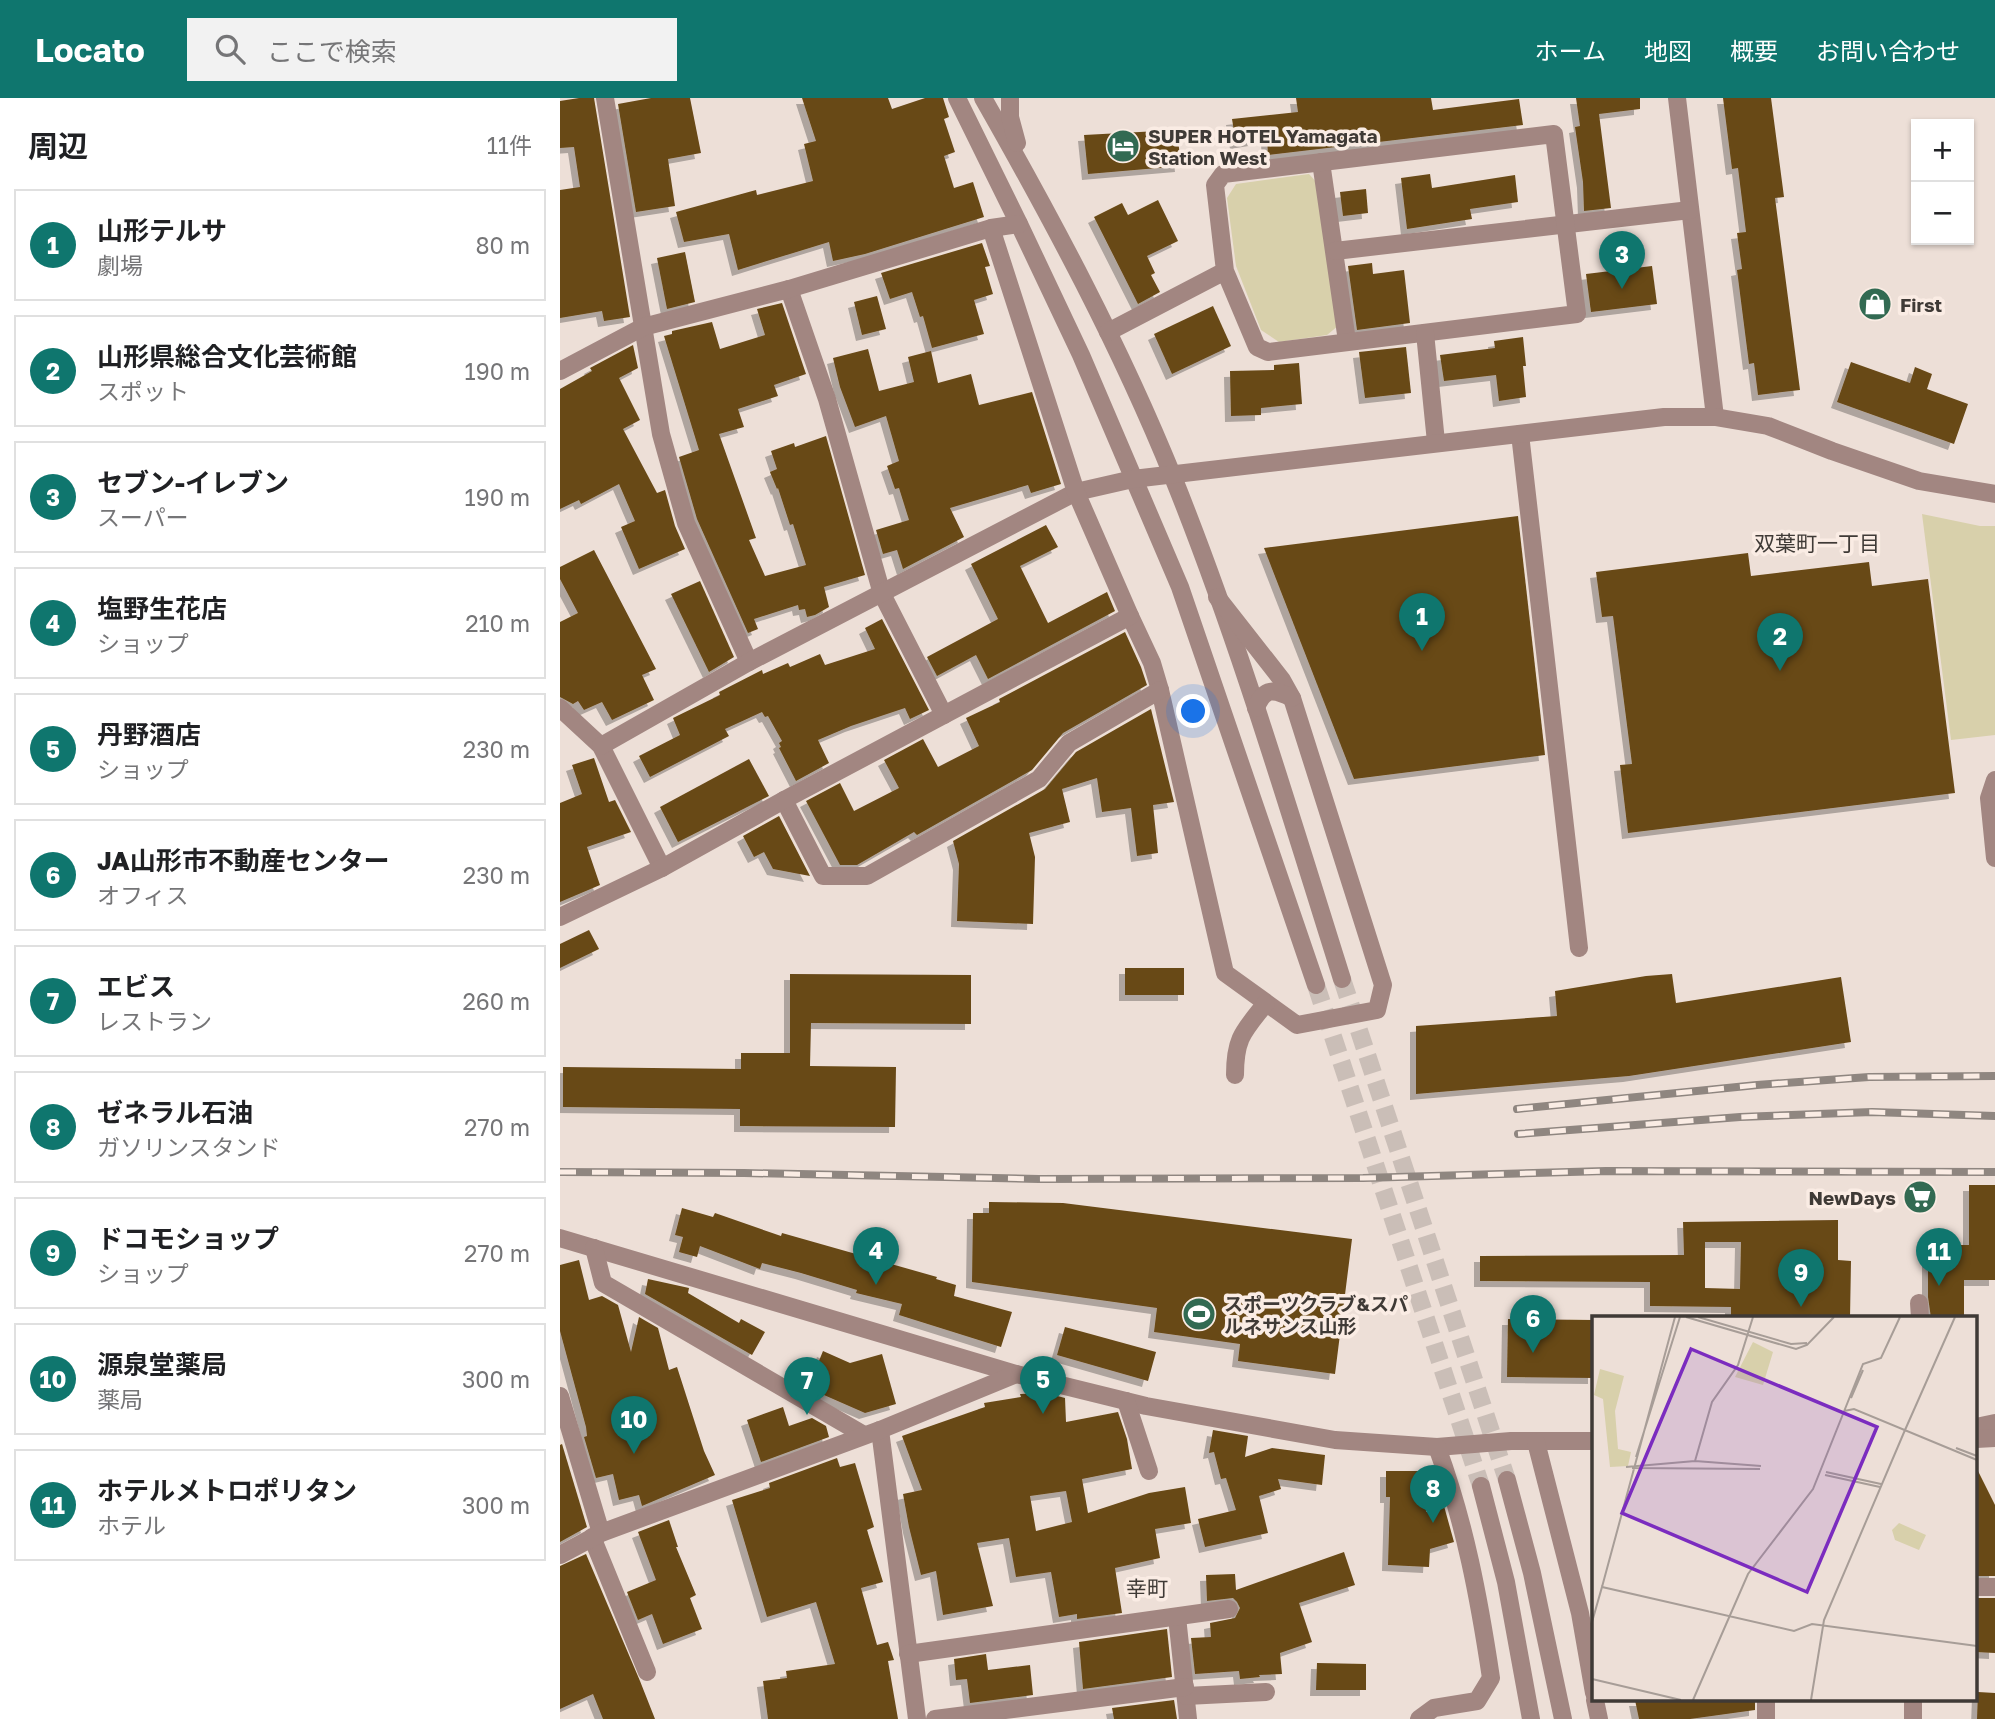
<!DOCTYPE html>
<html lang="ja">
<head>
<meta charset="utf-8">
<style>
	:root { --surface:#fff; --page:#f2f2f2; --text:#202124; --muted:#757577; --line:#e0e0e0; --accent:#0f766e }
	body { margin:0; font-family:"Golos Text","Noto Sans JP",sans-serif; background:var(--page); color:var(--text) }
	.controls { position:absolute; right:21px; top:21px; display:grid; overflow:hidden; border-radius:0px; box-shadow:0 2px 5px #0004 }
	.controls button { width:63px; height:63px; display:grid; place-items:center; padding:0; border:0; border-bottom:2px solid var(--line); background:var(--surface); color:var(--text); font:35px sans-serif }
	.you { position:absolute; left:634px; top:614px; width:24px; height:24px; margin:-18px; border:5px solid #fff; border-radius:50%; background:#1a73e8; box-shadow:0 0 0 10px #1a73e833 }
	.badge { display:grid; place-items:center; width:46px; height:46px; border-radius:50%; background:var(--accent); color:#fff; font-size:23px; font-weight:700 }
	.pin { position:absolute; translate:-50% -58px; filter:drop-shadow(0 2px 4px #0008) }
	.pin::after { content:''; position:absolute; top:37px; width:24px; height:21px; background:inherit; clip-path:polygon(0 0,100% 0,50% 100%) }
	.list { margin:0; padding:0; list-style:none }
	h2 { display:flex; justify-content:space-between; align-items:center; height:91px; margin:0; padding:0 28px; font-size:30px }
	h2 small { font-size:23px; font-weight:400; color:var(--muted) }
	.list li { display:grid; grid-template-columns:46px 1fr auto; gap:21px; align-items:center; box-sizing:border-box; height:112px; margin:0 14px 14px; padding:0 14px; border:2px solid var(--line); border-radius:0px }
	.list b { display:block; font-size:26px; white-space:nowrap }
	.list p { margin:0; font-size:23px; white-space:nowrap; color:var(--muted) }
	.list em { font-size:23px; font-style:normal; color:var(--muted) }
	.icon { flex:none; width:38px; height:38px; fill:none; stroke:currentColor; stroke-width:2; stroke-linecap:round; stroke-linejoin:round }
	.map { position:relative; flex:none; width:1435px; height:1621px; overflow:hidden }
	header { display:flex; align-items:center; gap:42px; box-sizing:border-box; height:98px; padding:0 35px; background:var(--accent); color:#fff }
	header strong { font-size:33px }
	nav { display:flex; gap:38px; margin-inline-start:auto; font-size:24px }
	.search { width:490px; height:63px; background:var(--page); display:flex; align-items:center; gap:18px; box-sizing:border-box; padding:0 24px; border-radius:0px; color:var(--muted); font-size:26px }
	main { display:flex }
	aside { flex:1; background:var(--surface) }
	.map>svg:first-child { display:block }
</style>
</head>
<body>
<header>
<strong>Locato</strong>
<div class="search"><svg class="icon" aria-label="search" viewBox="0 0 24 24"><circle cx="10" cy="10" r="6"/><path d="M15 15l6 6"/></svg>ここで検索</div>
<nav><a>ホーム</a><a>地図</a><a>概要</a><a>お問い合わせ</a></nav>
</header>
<main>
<aside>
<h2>周辺<small>11件</small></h2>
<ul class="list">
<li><span class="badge">1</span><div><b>山形テルサ</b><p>劇場</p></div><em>80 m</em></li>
<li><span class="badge">2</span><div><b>山形県総合文化芸術館</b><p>スポット</p></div><em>190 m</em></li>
<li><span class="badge">3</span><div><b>セブン-イレブン</b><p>スーパー</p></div><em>190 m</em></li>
<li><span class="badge">4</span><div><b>塩野生花店</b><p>ショップ</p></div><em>210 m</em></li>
<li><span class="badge">5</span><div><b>丹野酒店</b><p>ショップ</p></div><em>230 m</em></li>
<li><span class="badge">6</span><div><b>JA山形市不動産センター</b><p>オフィス</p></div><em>230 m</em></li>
<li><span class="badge">7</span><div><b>エビス</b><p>レストラン</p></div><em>260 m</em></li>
<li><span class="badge">8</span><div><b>ゼネラル石油</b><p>ガソリンスタンド</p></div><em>270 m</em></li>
<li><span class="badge">9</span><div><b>ドコモショップ</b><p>ショップ</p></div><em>270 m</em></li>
<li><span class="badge">10</span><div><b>源泉堂薬局</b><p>薬局</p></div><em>300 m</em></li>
<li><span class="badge">11</span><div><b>ホテルメトロポリタン</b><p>ホテル</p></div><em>300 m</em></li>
</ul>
</aside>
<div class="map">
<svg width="1435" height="1621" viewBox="0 0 1435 1621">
	<defs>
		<filter id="shadow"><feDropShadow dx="-6" dy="6" stdDeviation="0" flood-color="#0004"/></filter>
	</defs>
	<rect width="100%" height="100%" fill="#eddfd7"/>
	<g fill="#d8d0ab">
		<path d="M749,76L758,86L778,228L767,237L719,244L701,232L676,168L667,100L676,86Z"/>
		<path d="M1362,416L1420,428H1435V637L1391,642Z"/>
	</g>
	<g fill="#684816" fill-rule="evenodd" filter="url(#shadow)">
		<path d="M19,0H34L70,219L44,223L42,213L0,220V92L20,89L14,49L0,50V3Z"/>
		<path d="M91,0H130L141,55L108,61L115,108L76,114L58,6Z"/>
		<path d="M242,0H328L332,11L365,0H383L389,19L384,21L395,54L384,58L394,90L413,84L424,119L305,156L273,163L269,144L178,172L169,136L124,144L116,114L196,92L197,97L253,83L244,46L256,43Z"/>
		<path d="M736,0H871L873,12L959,1L963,27L708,57L707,40L676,45L672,21L738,14Z"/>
		<path d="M1016,0H1080V11L1039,16L1051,110L1024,113L1023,84L1015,29L1020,28Z"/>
		<path d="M1163,0H1211L1224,99L1215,100L1240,292L1198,297L1194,265L1189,266L1177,172L1182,171L1177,135L1186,134L1178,70L1172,71Z"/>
		<path d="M617,32L621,68L528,76L524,37Z"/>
		<path d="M870,76L872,90L955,77L958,104L910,111L912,121L847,131L841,80Z"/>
		<path d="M806,91L808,115L783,118L780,94Z"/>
		<path d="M598,102L618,143L587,158L595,175L591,177L600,194L578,206L534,119L562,105L568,117Z"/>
		<path d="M422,145L430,168L425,169L433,196L414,202L424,236L372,250L363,218L360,219L352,194L330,201L321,175Z"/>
		<path d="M125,154L135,204L107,211L97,160Z"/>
		<path d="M812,165L813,176L844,172L850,225L797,232L788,168Z"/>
		<path d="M1092,168L1097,206L1031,214L1026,176Z"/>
		<path d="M317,198L326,231L302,237L294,204Z"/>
		<path d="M222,205L246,276L214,287L218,298L178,311L184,329L159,336L196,440L189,442L205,478L246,467L233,426L230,427L218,390L217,391L210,374L217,371L211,353L234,345L235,349L266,338L305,477L264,489L269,509L255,517L247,519L245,511L239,512L238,507L194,521L198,531L188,535L137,421L119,359L139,352L104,238L112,236V233L152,224L160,251L205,237L197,211Z"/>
		<path d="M653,208L671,248L612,276L594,236Z"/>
		<path d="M963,239L966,268H963L966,299L939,303L936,277L884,283L880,257L935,250L934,243Z"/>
		<path d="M73,247L78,270L59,280L80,322L63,331L97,395L105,392L115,428L125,451L79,471L61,429L75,423L59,386L21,406L19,402L0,411V291L32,273L30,270Z"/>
		<path d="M846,249L851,295L805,300L799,254Z"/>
		<path d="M308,251L319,293L354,284L348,259L371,253L378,285L411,276L419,307L472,294L501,386L471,395L468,387L390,410L404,439L343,471L337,452L323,456L316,432L349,422L339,390L335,391L327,368L339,363L326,318L295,329L280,289L273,260Z"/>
		<path d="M1291,264L1350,285L1355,269L1372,276L1367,291L1408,306L1394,346L1277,304Z"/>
		<path d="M739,265L742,306L701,310V317L671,318L670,273L714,272V267Z"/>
		<path d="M958,418L985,657L794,681L704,450Z"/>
		<path d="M486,427L498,449L460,468L488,525L547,494L555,513L428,581L416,557L377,578L367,559L438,521L411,466Z"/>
		<path d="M34,452L96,571L82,577L94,602L52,622L42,604L24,612L18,603L13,606L0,599V524L18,515L0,481V469Z"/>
		<path d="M1188,455L1191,478L1309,464L1312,488L1368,481L1395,695L1068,735L1060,667L1072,666L1053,518L1042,519L1036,474Z"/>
		<path d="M140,483L174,559L149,574L111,496Z"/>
		<path d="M322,521L369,612L350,621L345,610L291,628L258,642L269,665L236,683L219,650L221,649L219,645L222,643L208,618L205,619L202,614L165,631L169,638L90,679L79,658L120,637L113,620L160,597L159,594L202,572L203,576L228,565L230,569L260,556L265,567L315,551L305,530Z"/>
		<path d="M565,534L581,569L587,587L503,635L472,672L357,737L354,734L297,767H280L246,703L280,685L294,713L339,690L324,662L363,641L378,669L419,648L406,620L440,604L439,601Z"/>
		<path d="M591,611L614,704L593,707L598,755L577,758L571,710L542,714L537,680L502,691L510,724L469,735L475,759L473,826L397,823L399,766L393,743L485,691L516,654Z"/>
		<path d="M34,660L49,704L55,702L71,734L27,749L40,787L0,804V705L22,696L12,667Z"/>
		<path d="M189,661L209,698L118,744L100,709Z"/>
		<path d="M219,718L250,778L213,771L204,754L194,759L183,738Z"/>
		<path d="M29,832L39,851L0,870V846Z"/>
		<rect x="565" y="870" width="59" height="27"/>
		<path d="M230,876L411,877V926L251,925L250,968L336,969L335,1029L180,1028V1011L3,1009V969L181,971V955H230Z"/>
		<path d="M1112,876L1116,905L1281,879L1291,944L1069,978L856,996V928L997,918L995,893L1086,878Z"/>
		<path d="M1409,1087H1435V1182H1404V1220H1371L1368,1199V1147H1409Z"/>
		<path d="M429,1104L503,1105L792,1141L775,1276L678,1263L680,1246L594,1234L597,1210L412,1184L413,1115H429Z"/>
		<path d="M122,1110L153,1119L155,1115L221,1138L222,1135L377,1179L376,1181L396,1187L394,1198L452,1214L441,1249L339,1217L342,1206L296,1195L297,1192L241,1175L202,1165L200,1171L140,1148L137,1159L119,1154L123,1139L115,1137Z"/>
		<path d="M1278,1122V1162L1291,1163L1290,1220H1179L1171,1219V1209L1090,1208V1184L920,1183V1158L1124,1157L1123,1124ZM1145,1144H1181L1180,1191L1145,1190Z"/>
		<path d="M19,1162L29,1202L42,1198L58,1207L71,1254L79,1219L98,1230L109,1272L117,1269L144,1353L155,1377L82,1408L79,1397L59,1402L53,1376L36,1380L24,1339L27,1338L26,1329L0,1233V1167Z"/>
		<path d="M88,1181L129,1190L128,1195L179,1225L181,1221L205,1234L192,1257L85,1196Z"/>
		<path d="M948,1221L1034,1222V1280L947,1279Z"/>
		<path d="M505,1229L596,1254L588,1283L497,1257Z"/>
		<path d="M263,1253L290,1265L322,1256L336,1306L305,1315L248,1290Z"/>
		<path d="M486,1295L505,1300L506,1324L558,1314L567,1341L572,1371L522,1381L528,1415L589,1395L625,1389L631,1425L595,1431L600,1460L555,1470L562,1515L517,1521V1516L499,1519L491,1474L456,1479L449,1440L417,1445L433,1508L383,1517L376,1473L361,1477L349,1429L343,1396L362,1392L342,1338L425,1309L424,1305L461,1299L460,1296ZM506,1393L512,1424L476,1433L470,1398Z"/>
		<path d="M223,1309L229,1328L252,1320L266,1328L269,1339L201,1364L187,1322Z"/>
		<path d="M653,1332L688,1338L685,1359L712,1350L765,1357L762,1387L718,1381L721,1391L699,1398L708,1435L645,1449L638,1421L676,1412L666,1380L661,1381L654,1354L649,1355Z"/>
		<path d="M2,1346L27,1429L0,1444V1347Z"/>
		<path d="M277,1360L280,1369L295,1365L314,1429L307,1432L323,1484L301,1490L317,1547L328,1544L334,1562L328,1563L338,1621H208L203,1583L227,1580L226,1573L275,1566L256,1504L207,1519L172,1402L210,1390L209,1385Z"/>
		<path d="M1416,1369L1435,1407V1478H1416Z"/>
		<path d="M826,1373H865L866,1414L884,1408L894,1444L870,1451L869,1469L828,1467L830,1399H826Z"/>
		<path d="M109,1422L118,1449H116L136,1497L130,1500L142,1531L103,1546L92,1516L78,1522L67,1494L96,1482L78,1434Z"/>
		<path d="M784,1454L795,1487L739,1505L752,1544L720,1555L722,1576L699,1577L700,1579L680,1581L679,1573L635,1576L631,1540L651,1539L650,1525L675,1520L680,1510L677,1504L673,1500L647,1503L646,1477L675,1476L676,1492Z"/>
		<path d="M26,1456L80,1583L95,1621H43L33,1596L0,1611V1468Z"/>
		<path d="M1416,1500H1435V1555L1416,1554Z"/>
		<path d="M607,1531L612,1579L523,1591L519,1544Z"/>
		<path d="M426,1556L428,1572L470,1567L473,1597L410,1605L407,1581L396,1582L394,1561Z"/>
		<path d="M757,1565L806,1566V1592H756Z"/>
		<path d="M1418,1594L1435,1595V1621H1417Z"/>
		<path d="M614,1602L617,1621H554L552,1610Z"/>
		<path d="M1075,1602H1195V1612L1130,1621H1079Z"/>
	</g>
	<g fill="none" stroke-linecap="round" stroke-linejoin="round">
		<g stroke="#cabeb7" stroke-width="18" stroke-dasharray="18 9" stroke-linecap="butt">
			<path d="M782,881L947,1382"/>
			<path d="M756,887L921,1388"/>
		</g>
		<g stroke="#a28681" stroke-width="18">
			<path d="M45,0L101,336L126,425L189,564"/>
			<path d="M397,0L459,126L521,257L620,489L756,887"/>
			<path d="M423,0C493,123 560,248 613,379C679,543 729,713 782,881"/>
			<path d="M450,0V19L457,45"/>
			<path d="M1117,0L1155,319"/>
			<path d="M761,64L787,243"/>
			<path d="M775,153L1130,112"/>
			<path d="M229,191L267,301L322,496L384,617"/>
			<path d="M548,234L665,173L697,249L708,254L1017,216L994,36L663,76L655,87L665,173"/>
			<path d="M865,235L876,344"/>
			<path d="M0,273L83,229L229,191L431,130"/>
			<path d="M960,336L1019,850"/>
			<path d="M570,518L592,565L600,592L665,875L737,927L817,912L823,887L732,600L722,582L657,499"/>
			<path d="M0,610L41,648L102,770"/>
			<path d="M696,610C704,589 714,591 732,600"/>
			<path d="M41,648L189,564L516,394L573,381L1104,319H1155L1208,328L1272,353L1359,383L1435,396"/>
			<path d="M1435,682L1429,700L1435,760"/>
			<path d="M224,702L263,778H307L479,681L509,645L600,592"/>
			<path d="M0,819L102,770L224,702L570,518L516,394L431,130L459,126"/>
			<path d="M675,977C675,939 684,933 706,905"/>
			<path d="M0,1140L456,1276L586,1308L775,1342L877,1349L951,1343H1034"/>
			<path d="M34,1150L43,1185L304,1337"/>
			<path d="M1359,1205L1360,1220"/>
			<path d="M0,1298L41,1435"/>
			<path d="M566,1303L589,1373"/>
			<path d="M1416,1329L1435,1325"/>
			<path d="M320,1332L357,1621"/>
			<path d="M1416,1341L1435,1340"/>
			<path d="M976,1344L1020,1515L1034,1595"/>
			<path d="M947,1382L972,1475L1003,1621"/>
			<path d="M921,1388L946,1484L971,1621"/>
			<path d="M32,1439L87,1574"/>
			<path d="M0,1457L41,1435L320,1332L456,1276"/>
			<path d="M1416,1489H1435"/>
			<path d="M617,1519L628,1621"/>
			<path d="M348,1556L669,1511"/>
			<path d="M626,1598L706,1594"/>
			<path d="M1035,1602L1039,1621"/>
			<path d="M1353,1602V1621"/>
			<path d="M375,1621L625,1589"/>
			<path d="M859,1621L874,1610L917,1603L931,1580C919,1500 905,1425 877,1349"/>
			<path d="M1206,1621V1602"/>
		</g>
		<defs>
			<g id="rail">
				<path d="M957,1011L1197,987L1309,979L1435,978"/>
				<path d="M958,1036L1180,1019L1312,1014L1435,1018"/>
				<path d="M0,1074L184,1075L479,1081L803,1080L1046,1073L1435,1074"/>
			</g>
		</defs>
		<use href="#rail" stroke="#8f8680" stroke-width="8"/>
		<use href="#rail" stroke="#faece4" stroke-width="5" stroke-dasharray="16" stroke-linecap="butt"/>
	</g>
	<defs>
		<symbol id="hotel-disc" viewBox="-11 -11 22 22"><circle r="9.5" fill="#326a52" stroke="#faece4"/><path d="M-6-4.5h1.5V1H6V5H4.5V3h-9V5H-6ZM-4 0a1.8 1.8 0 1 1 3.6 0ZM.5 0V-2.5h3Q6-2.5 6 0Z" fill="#fff"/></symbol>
		<symbol id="shop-disc" viewBox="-11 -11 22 22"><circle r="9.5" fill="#326a52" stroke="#faece4"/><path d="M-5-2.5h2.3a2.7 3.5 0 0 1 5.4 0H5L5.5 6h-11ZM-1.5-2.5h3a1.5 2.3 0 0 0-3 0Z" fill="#fff"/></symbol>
		<symbol id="supermarket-disc" viewBox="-11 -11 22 22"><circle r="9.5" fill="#326a52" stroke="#faece4"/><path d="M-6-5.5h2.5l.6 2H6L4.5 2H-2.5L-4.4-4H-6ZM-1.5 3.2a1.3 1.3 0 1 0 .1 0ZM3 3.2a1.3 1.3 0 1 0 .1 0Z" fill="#fff"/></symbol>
		<symbol id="stadium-disc" viewBox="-11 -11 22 22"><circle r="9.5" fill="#326a52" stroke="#faece4"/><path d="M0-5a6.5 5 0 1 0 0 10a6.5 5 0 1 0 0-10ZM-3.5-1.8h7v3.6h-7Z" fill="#fff"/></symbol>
	</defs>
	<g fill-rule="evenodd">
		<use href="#hotel-disc" x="544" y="29" width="38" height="38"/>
		<use href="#shop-disc" x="1296" y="187" width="38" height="38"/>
		<use href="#supermarket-disc" x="1341" y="1080" width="38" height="38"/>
		<use href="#stadium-disc" x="620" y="1197" width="38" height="38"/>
	</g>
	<g text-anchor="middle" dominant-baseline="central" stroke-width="7" stroke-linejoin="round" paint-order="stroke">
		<g font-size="19" font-weight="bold" fill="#3f3a36" stroke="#faece4" text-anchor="start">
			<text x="588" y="37">SUPER HOTEL Yamagata<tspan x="588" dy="22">Station West</tspan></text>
			<text x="1340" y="206">First</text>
			<text x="1336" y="1099" text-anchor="end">NewDays</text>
			<text x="664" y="1205">スポーツクラブ&amp;スパ<tspan x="664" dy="22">ルネサンス山形</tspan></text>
		</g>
		<g font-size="21" fill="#3f3a36" stroke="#faece4">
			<text x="1257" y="445">双葉町一丁目</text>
			<text x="587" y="1490">幸町</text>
		</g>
	</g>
	<g transform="translate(1032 1218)">
		<rect width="385" height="385" fill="#eddfd7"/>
		<path d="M161,26L181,36L171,69L143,61ZM8,53L32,60L23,95L26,133L39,136L36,150L18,151L11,83L2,79ZM307,207L334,219L327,234L303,224L300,214Z" fill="#d8d0ab"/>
		<path fill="none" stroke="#a79d97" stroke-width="2" d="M94,1L204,33L215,29L242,1M106,1L199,28L215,27M259,82L271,54M252,95L262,93L385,144M313,114L363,1M364,132L385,140M44,141L88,1M103,145L120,86L146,49L161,1M34,151L103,145L169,150M40,152L168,153M234,156L289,168M233,159L288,171M10,271L83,1M0,306L10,271L202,315L220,308L385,330M0,363L89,384M101,384L156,258L221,173L271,48L289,42L308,1M219,384L232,304L313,114"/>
		<path fill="#7b2cbf" fill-opacity="0.15" stroke="#7b2cbf" stroke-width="3.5" d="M99,33L285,111L215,276L30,197Z"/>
		<rect width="385" height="385" fill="none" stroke="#3f3a36" stroke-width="3.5"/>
	</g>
</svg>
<div class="controls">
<button>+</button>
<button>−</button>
</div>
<div class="you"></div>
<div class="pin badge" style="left:862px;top:553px">1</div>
<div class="pin badge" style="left:1220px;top:573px">2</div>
<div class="pin badge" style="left:1062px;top:191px">3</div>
<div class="pin badge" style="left:316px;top:1187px">4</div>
<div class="pin badge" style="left:483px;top:1316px">5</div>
<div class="pin badge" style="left:973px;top:1255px">6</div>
<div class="pin badge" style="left:247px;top:1317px">7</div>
<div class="pin badge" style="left:873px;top:1425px">8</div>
<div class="pin badge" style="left:1241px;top:1209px">9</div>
<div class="pin badge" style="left:74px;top:1356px">10</div>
<div class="pin badge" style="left:1379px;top:1188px">11</div>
</div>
</main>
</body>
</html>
